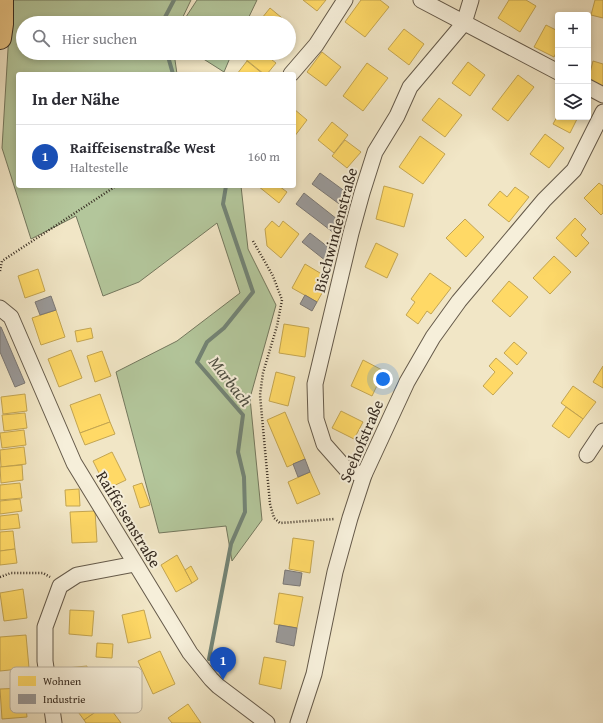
<!DOCTYPE html>
<html lang="de">
<head>
<meta charset="utf-8">
<style>
	:root { --surface:#fff; --page:#f7f7f7; --text:#2b2b33; --muted:#7c7c81; --line:#e1e1e2; --accent:#8f2418 }
	body { margin:0; font-family:"Gentium Book Plus",serif; background:var(--page); color:var(--text) }
	.controls { position:absolute; right:12px; top:12px; display:grid; overflow:hidden; border-radius:4px; box-shadow:0 2px 6px #0003 }
	.controls button { width:36px; height:36px; display:grid; place-items:center; padding:0; border:0; border-bottom:1px solid var(--line); background:var(--surface); color:var(--text); font:20px sans-serif }
	.you { position:absolute; left:383px; top:379px; width:14px; height:14px; margin:-10px; border:3px solid #fff; border-radius:50%; background:#1a73e8; box-shadow:0 0 0 6px #1a73e833 }
	.badge { display:grid; place-items:center; width:26px; height:26px; border-radius:50%; background:var(--accent); color:#fff; font-size:13px; font-weight:700 }
	.pin { position:absolute; translate:-50% -33px; filter:drop-shadow(0 1px 2px #0008) }
	.pin::after { content:''; position:absolute; top:21px; width:14px; height:12px; background:inherit; clip-path:polygon(0 0,100% 0,50% 100%) }
	.list { margin:0; padding:0; list-style:none }
	h2 { display:flex; justify-content:space-between; align-items:center; height:52px; margin:0; padding:0 16px; font-size:17px }
	h2 small { font-size:13px; font-weight:400; color:var(--muted) }
	.list li { display:grid; grid-template-columns:26px 1fr auto; gap:12px; align-items:center; box-sizing:border-box; height:64px; padding:0 16px; border-top:1px solid var(--line) }
	.list b { display:block; font-size:15px; white-space:nowrap }
	.list p { margin:0; font-size:13px; white-space:nowrap; color:var(--muted) }
	.list em { font-size:13px; font-style:normal; color:var(--muted) }
	.icon { flex:none; width:22px; height:22px; fill:none; stroke:currentColor; stroke-width:2; stroke-linecap:round; stroke-linejoin:round }
	.map { position:relative; flex:none; width:603px; height:723px; overflow:hidden }
	.search { position:absolute; background:var(--surface); box-shadow:0 2px 6px #0003; left:16px; top:16px; width:280px; height:44px; display:flex; align-items:center; gap:10px; box-sizing:border-box; padding:0 14px; border-radius:22px; color:var(--muted); font-size:15px }
	.panel { position:absolute; background:var(--surface); box-shadow:0 2px 6px #0003; left:16px; top:72px; width:280px; height:116px; border-radius:4px }
	.map>svg:first-child { display:block }
</style>
</head>
<body>
<div class="map">
<svg width="603" height="723" viewBox="0 0 603 723">
	<rect width="100%" height="100%" fill="#f1e6c6"/>
	<filter id="stains"><feTurbulence type="fractalNoise" baseFrequency=".005" numOctaves="4"/><feColorMatrix values="0 0 0 0 .2 0 0 0 0 .09 0 0 0 0 .02 0 0 0 .5 -.17"/></filter>
	<radialGradient id="worn" r=".72"><stop offset=".6" stop-color="#630" stop-opacity="0"/><stop offset="1" stop-color="#630" stop-opacity=".3"/></radialGradient>
	<g fill="#b3c69b" stroke="#74785e">
		<path d="M11,0H191L180,23H23V53H174L177,74H18V186H241L248,249L276,305L250,398L262,520L232,561L226,526L159,533L116,372L177,341L240,293L217,223L139,282L103,296L76,216L31,239L2,148Z"/>
		<path d="M197,0H257L246,23H182Z"/>
		<path d="M194,53H232L224,72Z"/>
	</g>
	<g fill="#ffd966" stroke="#c3a551">
		<path d="M303,0H326L317,11Z"/>
		<path d="M361,0H380L389,7L365,37L345,22Z"/>
		<path d="M509,0H526L536,6L520,32L498,18Z"/>
		<path d="M595,0H603V18L591,15Z"/>
		<path d="M270,8L288,23H258Z"/>
		<path d="M546,25L558,31V49L554,57L534,47Z"/>
		<path d="M404,29L424,44L409,65L388,49Z"/>
		<path d="M322,52L341,67L326,86L307,72Z"/>
		<path d="M248,53H263L276,63L267,74H264L244,58Z"/>
		<path d="M264,53H278L272,59Z"/>
		<path d="M247,61L263,74H237Z"/>
		<path d="M593,61L603,64V86L588,81Z"/>
		<path d="M468,62L485,75L470,96L452,83Z"/>
		<path d="M367,63L388,78L363,111L343,96Z"/>
		<path d="M518,75L534,87L508,121L492,109Z"/>
		<path d="M439,98L462,115L445,137L422,120Z"/>
		<path d="M294,109L307,120L294,137Z"/>
		<path d="M558,115V117H578L570,133L553,124Z"/>
		<path d="M332,122L348,135L334,153L318,140Z"/>
		<path d="M545,134L564,148L549,168L530,154Z"/>
		<path d="M420,136L445,154L423,184L399,167Z"/>
		<path d="M345,140L361,152L347,168L332,156Z"/>
		<path d="M599,183L603,186V213L601,215L584,198Z"/>
		<path d="M258,186H279L287,192L279,203Z"/>
		<path d="M384,186L413,194L404,227L376,219Z"/>
		<path d="M515,187L529,197L509,222L488,205L500,191L507,197Z"/>
		<path d="M575,218L586,229L581,235L589,243L576,257L556,238Z"/>
		<path d="M465,219L484,237L466,257L446,238Z"/>
		<path d="M272,221L279,227L283,221L299,234L281,258L267,246L265,229Z"/>
		<path d="M376,243L398,254L387,278L365,267Z"/>
		<path d="M554,256L571,272L550,294L533,278Z"/>
		<path d="M305,264L330,279L317,302L292,288Z"/>
		<path d="M38,269L45,291L25,298L18,276Z"/>
		<path d="M430,273L451,288L431,314L427,311L418,324L406,315L415,302L411,299Z"/>
		<path d="M509,281L528,297L510,317L492,301Z"/>
		<path d="M56,310L65,337L41,345L32,318Z"/>
		<path d="M284,324L309,328L305,357L279,353Z"/>
		<path d="M91,328L93,338L77,342L75,331Z"/>
		<path d="M514,342L527,353L517,365L504,353Z"/>
		<path d="M71,350L82,378L59,387L48,359Z"/>
		<path d="M102,351L111,376L95,382L87,356Z"/>
		<path d="M496,358L513,373L493,395L483,386L495,372L489,366Z"/>
		<path d="M363,360L384,371L372,396L351,386Z"/>
		<path d="M603,366V388L593,382Z"/>
		<path d="M276,372L295,377L288,406L269,401Z"/>
		<path d="M573,386L596,402L583,419L561,403Z"/>
		<path d="M25,394L27,411L3,414L1,397Z"/>
		<path d="M100,394L110,422L80,433L70,405Z"/>
		<path d="M566,407L583,419L569,438L552,426Z"/>
		<path d="M341,411L363,422L354,439L332,428Z"/>
		<path d="M285,412L305,459L287,467L267,420Z"/>
		<path d="M25,413L27,428L4,431L2,415Z"/>
		<path d="M110,422L115,434L85,445L80,433Z"/>
		<path d="M24,430L26,445L2,448L0,433Z"/>
		<path d="M24,447L26,464L1,467L0,450Z"/>
		<path d="M112,452L126,480L107,489L93,461Z"/>
		<path d="M22,465L23,480L1,483L0,467Z"/>
		<path d="M310,472L320,494L297,504L288,482Z"/>
		<path d="M20,483L22,498L0,500V485Z"/>
		<path d="M142,483L150,505L140,508L133,486Z"/>
		<path d="M79,489L80,506H66L65,490Z"/>
		<path d="M20,499L22,511L0,514V501Z"/>
		<path d="M95,511L97,542L72,543L70,512Z"/>
		<path d="M18,514L20,528L0,530V516Z"/>
		<path d="M13,531L15,549L0,551V532Z"/>
		<path d="M293,538L314,541L310,573L289,569Z"/>
		<path d="M15,549L17,563L0,565V551Z"/>
		<path d="M177,555L192,583L176,592L161,565Z"/>
		<path d="M191,566L198,579L192,583L185,570Z"/>
		<path d="M23,589L27,618L4,621L0,593Z"/>
		<path d="M279,593L303,597L297,628L274,624Z"/>
		<path d="M70,610L94,611L92,636L69,634Z"/>
		<path d="M144,610L151,638L128,643L122,615Z"/>
		<path d="M26,635L29,668L0,671V637Z"/>
		<path d="M97,643L113,644L112,658L96,657Z"/>
		<path d="M160,651L175,684L153,694L138,661Z"/>
		<path d="M264,657L286,661L281,689L259,684Z"/>
		<path d="M87,666L89,695L68,697L66,668Z"/>
		<path d="M24,688L27,717L2,719L0,689Z"/>
		<path d="M88,700L96,712L84,720L76,709Z"/>
		<path d="M107,704L121,723H86L84,720Z"/>
		<path d="M188,704L201,723H172L168,718Z"/>
	</g>
	<g fill="#999" stroke="#7b7875">
		<path d="M320,173L350,195L342,206L312,184Z"/>
		<path d="M304,193L342,223L334,233L296,204Z"/>
		<path d="M310,233L333,251L326,261L302,242Z"/>
		<path d="M305,295L317,302L312,311L300,304Z"/>
		<path d="M51,296L56,310L40,315L35,302Z"/>
		<path d="M0,327H1L25,383L15,387L0,352Z"/>
		<path d="M305,459L310,472L298,477L293,464Z"/>
		<path d="M285,570L302,573L300,586L283,584Z"/>
		<path d="M279,625L297,628L294,646L276,642Z"/>
	</g>
	<g fill="none" stroke-linecap="round" stroke-linejoin="round">
		<g stroke="#738476" stroke-width="4">
			<path d="M162,23L174,0"/>
			<path d="M167,53L173,74"/>
			<path d="M209,659L231,544L245,512L244,477L238,452L243,415L197,362L207,342L224,328L253,292L223,204L226,186"/>
		</g>
		<defs>
			<g id="minor">
				<path d="M421,0L558,72"/>
				<path d="M291,74L316,45L345,0"/>
				<path d="M588,87L603,95"/>
				<path d="M0,308L11,317L74,463L190,653L211,679L218,686L267,723"/>
				<path d="M587,455L603,431"/>
				<path d="M364,475L347,470L324,444L316,419L315,384L351,233L362,193L375,152L397,116L410,87L464,23L471,0"/>
				<path d="M54,723L45,661V627L60,586L77,575L135,564"/>
				<path d="M298,723L314,674L335,572L350,518L364,475L407,382L433,337L459,301L544,200L574,170L603,112"/>
			</g>
			<path id="primary" d="M0,38L2,24V0"/>
		</defs>
		<use href="#minor" stroke="#655a4a" stroke-width="17"/>
		<use href="#primary" stroke="#362b21" stroke-width="24"/>
		<g stroke="#362b21" stroke-width="2.5" stroke-dasharray="1 2" stroke-linecap="butt">
			<path d="M253,241L273,276L282,300L277,326L263,373L260,395L270,504L274,518L280,523L335,519"/>
			<path d="M0,271L2,261L116,186"/>
			<path d="M0,577L11,573H43L50,577"/>
		</g>
		<use href="#minor" stroke="#f6efda" stroke-width="15"/>
		<use href="#primary" stroke="#e8c383" stroke-width="22"/>
	</g>
	<g text-anchor="middle" dominant-baseline="central" stroke-width="4" stroke-linejoin="round" paint-order="stroke">
		<g font-size="16" fill="#362b21" stroke="#f6efda">
			<text transform="translate(335 230) rotate(-75)">Bischwindenstraße</text>
			<text transform="translate(361 441) rotate(-67)">Seehofstraße</text>
			<text transform="translate(129 519) rotate(59)">Raiffeisenstraße</text>
		</g>
		<g font-size="17" font-style="italic" fill="#505044" stroke="#f6efda">
			<text transform="translate(231 381) rotate(52)">Marbach</text>
		</g>
	</g>
	<rect x="10" y="667" width="132" height="46" rx="6" fill="#f6efda" stroke="#bcb4a2" stroke-width="1"/>
	<rect x="18" y="676" width="18" height="10" fill="#ffd966"/>
	<rect x="18" y="694" width="18" height="10" fill="#999"/>
	<g font-size="11" fill="#362b21">
		<text x="43" y="685">Wohnen</text>
		<text x="43" y="703">Industrie</text>
	</g>
	<rect width="100%" height="100%" filter="url(#stains)"/>
	<rect width="100%" height="100%" fill="url(#worn)"/>
</svg>
<div class="controls">
<button>+</button>
<button>−</button>
<button><svg class="icon" aria-label="layers" viewBox="0 0 24 24"><path d="M12 4l9 5-9 5-9-5zM3 14l9 5 9-5"/></svg></button>
</div>
<div class="you"></div>
<div class="pin badge" style="left:223px;top:680px;background:#1a4fb4">1</div>
<div class="search"><svg class="icon" aria-label="search" viewBox="0 0 24 24"><circle cx="10" cy="10" r="6"/><path d="M15 15l6 6"/></svg>Hier suchen</div>
<section class="panel">
<h2>In der Nähe<small></small></h2>
<ul class="list">
<li><span class="badge" style="background:#1a4fb4">1</span><div><b>Raiffeisenstraße West</b><p>Haltestelle</p></div><em>160 m</em></li>
</ul>
</section>
</div>
</body>
</html>
